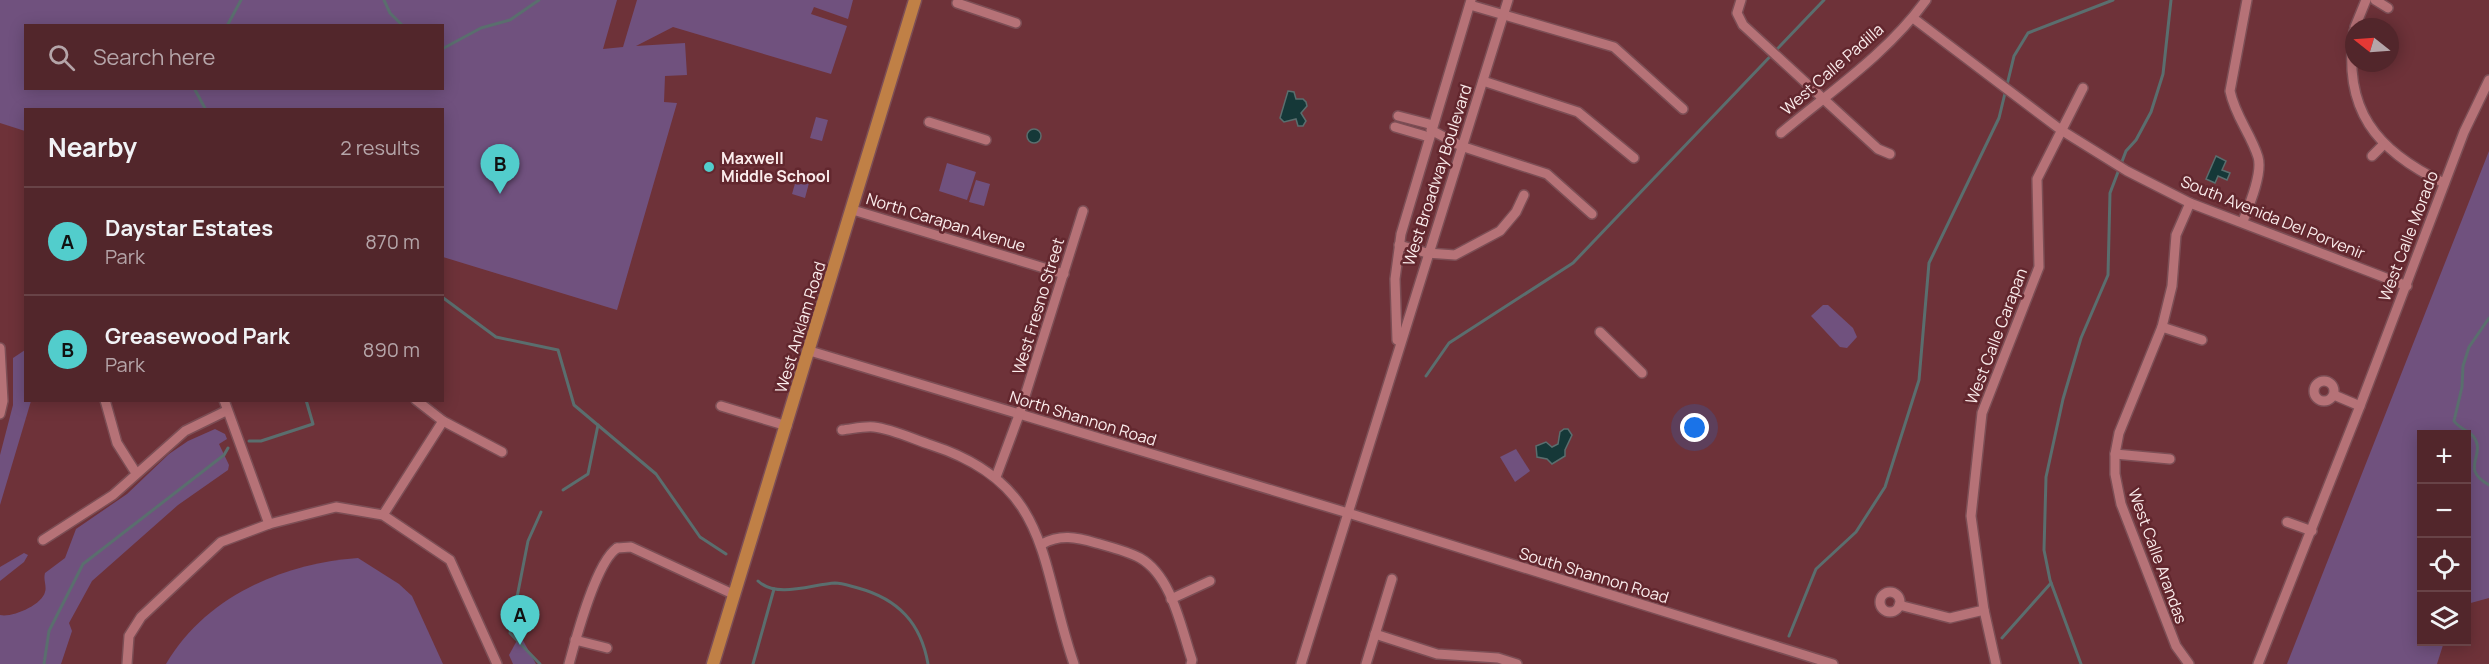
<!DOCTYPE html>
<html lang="en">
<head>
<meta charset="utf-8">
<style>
	:root { --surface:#52262b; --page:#582e33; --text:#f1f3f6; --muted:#b5a5a9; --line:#684347; --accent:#52cdcc }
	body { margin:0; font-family:Manrope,sans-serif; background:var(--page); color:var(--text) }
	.controls { position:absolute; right:18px; bottom:18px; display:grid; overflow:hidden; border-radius:0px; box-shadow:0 3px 15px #0003 }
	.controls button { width:54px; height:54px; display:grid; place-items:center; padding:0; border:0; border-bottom:2px solid var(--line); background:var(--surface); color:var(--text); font:30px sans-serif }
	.compass { position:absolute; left:2345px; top:18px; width:54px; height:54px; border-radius:50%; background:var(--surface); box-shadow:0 3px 15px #0003; rotate:287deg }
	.you { position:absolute; left:1695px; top:428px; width:21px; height:21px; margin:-15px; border:4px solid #fff; border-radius:50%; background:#1a73e8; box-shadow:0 0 0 9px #1a73e833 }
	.badge { display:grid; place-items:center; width:39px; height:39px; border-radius:50%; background:var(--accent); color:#111; font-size:20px; font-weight:700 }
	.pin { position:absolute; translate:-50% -50px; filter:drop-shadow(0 2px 3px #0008) }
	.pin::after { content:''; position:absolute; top:32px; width:21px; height:18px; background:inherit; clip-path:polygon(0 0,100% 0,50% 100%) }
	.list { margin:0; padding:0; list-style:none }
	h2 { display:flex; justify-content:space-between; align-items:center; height:78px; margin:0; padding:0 24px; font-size:26px }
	h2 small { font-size:20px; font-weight:400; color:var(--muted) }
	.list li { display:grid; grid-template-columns:39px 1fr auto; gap:18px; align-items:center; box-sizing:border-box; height:108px; padding:0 24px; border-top:2px solid var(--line) }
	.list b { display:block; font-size:22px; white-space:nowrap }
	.list p { margin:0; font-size:20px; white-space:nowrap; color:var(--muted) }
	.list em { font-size:20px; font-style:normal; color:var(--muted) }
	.icon { flex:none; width:33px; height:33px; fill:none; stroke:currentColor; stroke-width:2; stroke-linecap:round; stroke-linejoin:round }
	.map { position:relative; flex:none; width:2489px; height:664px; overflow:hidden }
	.search { position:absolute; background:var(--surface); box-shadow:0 3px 15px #0003; left:24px; top:24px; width:420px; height:66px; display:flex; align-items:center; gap:15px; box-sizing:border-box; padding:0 21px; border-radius:0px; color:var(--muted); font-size:22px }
	.panel { position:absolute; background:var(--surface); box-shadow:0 3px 15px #0003; left:24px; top:108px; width:420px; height:294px; border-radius:0px }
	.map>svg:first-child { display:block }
</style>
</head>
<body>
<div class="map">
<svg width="2489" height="664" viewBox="0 0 2489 664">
	<rect width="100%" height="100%" fill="#6e3239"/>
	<g fill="#70517e" fill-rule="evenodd">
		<path d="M0,0H617L603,49L623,47L637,0H853L848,19L814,7L811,14L847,26L831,74L673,27L636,46L685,43L687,75L665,76L664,102L677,103L617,310L443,257L442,110H26L25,131L0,123ZM26,26H442V88H26Z"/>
		<path d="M816,117L828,120L822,141L810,138Z"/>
		<path d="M2489,151V598L2467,604L2466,434H2422V642H2444L2437,664H2287Z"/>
		<path d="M947,163L976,172L967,200L939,191Z"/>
		<path d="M796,180L809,183L805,198L792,194Z"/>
		<path d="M976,180L990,184L984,206L969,202Z"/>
		<path d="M1823,305H1828L1853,328L1857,337L1847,348L1840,347L1811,316Z"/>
		<path d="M25,350L26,400L31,401L0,505V455L13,405V358Z"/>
		<path d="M215,429L225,434L227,439L219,444L229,465L228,470L178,505L92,581L69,623L72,631L61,664H0V615C12,618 42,605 45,592C47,586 43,580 45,573L65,558L76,529L127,494L169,454L188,441Z"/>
		<path d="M1516,449L1530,471L1515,482L1500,457Z"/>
		<path d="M24,553L28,555L24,562L0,581V567Z"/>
		<path d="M358,558L399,584L412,596L443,664H166C205,597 283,563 358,558Z"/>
		<path d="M520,635L536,664H513L509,655Z"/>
	</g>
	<g fill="#153838" stroke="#5a6e6e" stroke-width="1.5">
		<path d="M1288,91L1294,92L1296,99H1303L1306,102L1307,106L1301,113L1306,121L1303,126H1298L1296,119L1284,122L1280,118Z"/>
		<circle cx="1034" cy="136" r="7"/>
		<path d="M2216,156L2226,161L2222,170L2230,173L2227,180L2218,176L2215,183L2206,179Z"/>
		<path d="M1564,429H1568L1572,435L1565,450V456L1552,464L1547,459L1537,457L1536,446L1546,442L1552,447L1558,444L1560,432Z"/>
	</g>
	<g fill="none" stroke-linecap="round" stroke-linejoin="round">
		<g stroke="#5a6e6e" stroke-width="3">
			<path d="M384,0L390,13L403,26"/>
			<path d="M227,26L241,0"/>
			<path d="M442,49L481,28L510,20L539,0"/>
			<path d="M194,88L206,110"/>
			<path d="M442,297L496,337L558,350L574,405L656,474L700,537L726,554"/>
			<path d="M2489,318L2469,347L2463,366L2462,387L2454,421C2459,428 2467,430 2473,436C2488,455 2458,468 2489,485"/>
			<path d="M1426,376L1449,343L1573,263L1824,0"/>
			<path d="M249,441H261L313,424L306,400"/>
			<path d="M563,490L588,474L598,425"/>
			<path d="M758,581C777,599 813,584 835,583C842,583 850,586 858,588C898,599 921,623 928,664"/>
			<path d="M1789,636L1816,569L1856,532L1885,487L1919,380L1929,263L1999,118L2014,56L2028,33L2113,0"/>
			<path d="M2002,638L2051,583"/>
			<path d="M44,664L49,631L83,564L224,455L228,448"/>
			<path d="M540,664L510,633L528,541L541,512"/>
			<path d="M753,664L774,589"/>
			<path d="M2081,664L2050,580L2044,550L2046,477L2063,399L2081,338L2108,275L2110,193L2126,151L2136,140L2151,112L2163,74L2171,0"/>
		</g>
		<defs>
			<g id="minor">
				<path d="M1741,0L1737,13L1743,25L1878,149L1890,154"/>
				<path d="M2375,0L2388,8"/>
				<path d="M957,3L1016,23"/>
				<path d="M1470,5L1614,47L1683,109"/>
				<path d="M1913,18L2061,130L2127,171L2190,203L2407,286"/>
				<path d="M2355,27L2366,0"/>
				<path d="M2354,31C2342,109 2376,151 2444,183"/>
				<path d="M1483,81L1578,112L1634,158"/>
				<path d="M1398,116L1433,125"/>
				<path d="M929,122L986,140"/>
				<path d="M1395,127L1429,137"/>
				<path d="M1431,130L1461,146L1547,174L1592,214"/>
				<path d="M1781,133C1830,92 1888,53 1926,0"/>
				<path d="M2372,156L2384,144"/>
				<path d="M853,210L1064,274"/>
				<path d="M2243,221C2249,206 2263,173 2258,157C2251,134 2235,116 2230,91L2247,0"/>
				<path d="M1399,245L1427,253L1455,255L1500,231L1516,212L1524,195"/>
				<path d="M2162,327L2202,340"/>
				<path d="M1600,332L1642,373"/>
				<path d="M1397,340L1395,279L1401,234L1471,0"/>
				<path d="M0,348L3,401L0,414"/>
				<path d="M810,351L1348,513L1833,664"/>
				<circle cx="2324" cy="391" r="10"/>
				<path d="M2334,395L2360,406"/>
				<path d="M105,400L117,443L136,473"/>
				<path d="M224,400L269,524"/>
				<path d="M416,400L443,421L502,452"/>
				<path d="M721,406L787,426"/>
				<path d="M842,430C852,429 864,426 874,427C892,429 913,439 931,445C1052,484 1039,563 1074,664"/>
				<path d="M2115,454L2170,459"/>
				<path d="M996,477L1019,415L1083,211"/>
				<path d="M383,515L443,421"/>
				<path d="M2287,522L2312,531"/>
				<path d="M43,540L113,495L185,431L226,411"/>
				<path d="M1042,544C1060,534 1076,537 1096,543C1110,547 1127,551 1140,558C1172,576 1181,628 1192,660L1191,664"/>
				<path d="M617,548L631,547L735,595"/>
				<circle cx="1890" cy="602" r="10"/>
				<path d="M1171,599L1210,581"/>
				<path d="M1899,605L1950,618L1984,610"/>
				<path d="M1375,634L1437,654L1498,658L1517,664"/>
				<path d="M575,640L607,648"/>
				<path d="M127,664L129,636L141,617L221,542L269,524L336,507L383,515L450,560L497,664"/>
				<path d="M569,664C576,638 596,562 617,548"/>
				<path d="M1301,664L1508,0"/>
				<path d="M1366,664L1392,579"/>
				<path d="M1996,664L1984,610L1971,516L1982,413L2039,267L2037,179L2083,88"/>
				<path d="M2189,664L2176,646L2121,504L2115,474V454L2119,433L2162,327L2172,286L2176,235L2190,203"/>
				<path d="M2258,664L2360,406L2464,132L2489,80"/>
			</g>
			<path id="major" d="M713,664L915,0"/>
		</defs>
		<use href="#minor" stroke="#7c4e55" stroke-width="12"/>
		<use href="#major" stroke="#7c4e55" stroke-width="15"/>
		<use href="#minor" stroke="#b67277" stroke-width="9"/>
		<use href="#major" stroke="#c08046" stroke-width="12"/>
	</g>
	<circle fill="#52cdcc" stroke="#62272e" stroke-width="2" cx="709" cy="167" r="6"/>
	<g text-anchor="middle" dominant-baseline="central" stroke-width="5" stroke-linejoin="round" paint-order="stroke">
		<g font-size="16" fill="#fbecec" stroke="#62272e">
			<text transform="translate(1832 69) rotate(-41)">West Calle Padilla</text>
			<text transform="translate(1437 175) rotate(-72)">West Broadway Boulevard</text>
			<text transform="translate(2273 217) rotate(22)">South Avenida Del Porvenir</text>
			<text transform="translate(946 222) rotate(17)">North Carapan Avenue</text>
			<text transform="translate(2408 236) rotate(-69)">West Calle Morado</text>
			<text transform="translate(1038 306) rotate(-73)">West Fresno Street</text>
			<text transform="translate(800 327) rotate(-73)">West Anklam Road</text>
			<text transform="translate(1996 336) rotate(-69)">West Calle Carapan</text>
			<text transform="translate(1083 418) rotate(17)">North Shannon Road</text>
			<text transform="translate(2158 556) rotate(70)">West Calle Arandas</text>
			<text transform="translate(1594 575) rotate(17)">South Shannon Road</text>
		</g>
		<g font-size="16" font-weight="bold" fill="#fbecec" stroke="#62272e" text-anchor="start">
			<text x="721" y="158">Maxwell<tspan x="721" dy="18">Middle School</tspan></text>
		</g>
	</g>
</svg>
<div class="controls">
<button>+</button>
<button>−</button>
<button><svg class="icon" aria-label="locate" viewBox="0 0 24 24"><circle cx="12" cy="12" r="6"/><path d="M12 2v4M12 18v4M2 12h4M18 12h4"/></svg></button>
<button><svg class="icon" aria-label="layers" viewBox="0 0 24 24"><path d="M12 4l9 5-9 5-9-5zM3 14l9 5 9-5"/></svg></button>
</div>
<svg class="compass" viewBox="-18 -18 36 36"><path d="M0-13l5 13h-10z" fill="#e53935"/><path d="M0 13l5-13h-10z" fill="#b5a5a9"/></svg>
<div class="you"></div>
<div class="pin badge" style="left:520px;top:645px">A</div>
<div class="pin badge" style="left:500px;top:194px">B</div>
<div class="search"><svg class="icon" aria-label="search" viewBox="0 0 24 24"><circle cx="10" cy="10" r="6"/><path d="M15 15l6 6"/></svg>Search here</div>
<section class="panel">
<h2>Nearby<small>2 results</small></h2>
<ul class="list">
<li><span class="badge">A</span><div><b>Daystar Estates</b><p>Park</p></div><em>870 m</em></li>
<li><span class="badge">B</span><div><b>Greasewood Park</b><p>Park</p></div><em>890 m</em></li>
</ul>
</section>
</div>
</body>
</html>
